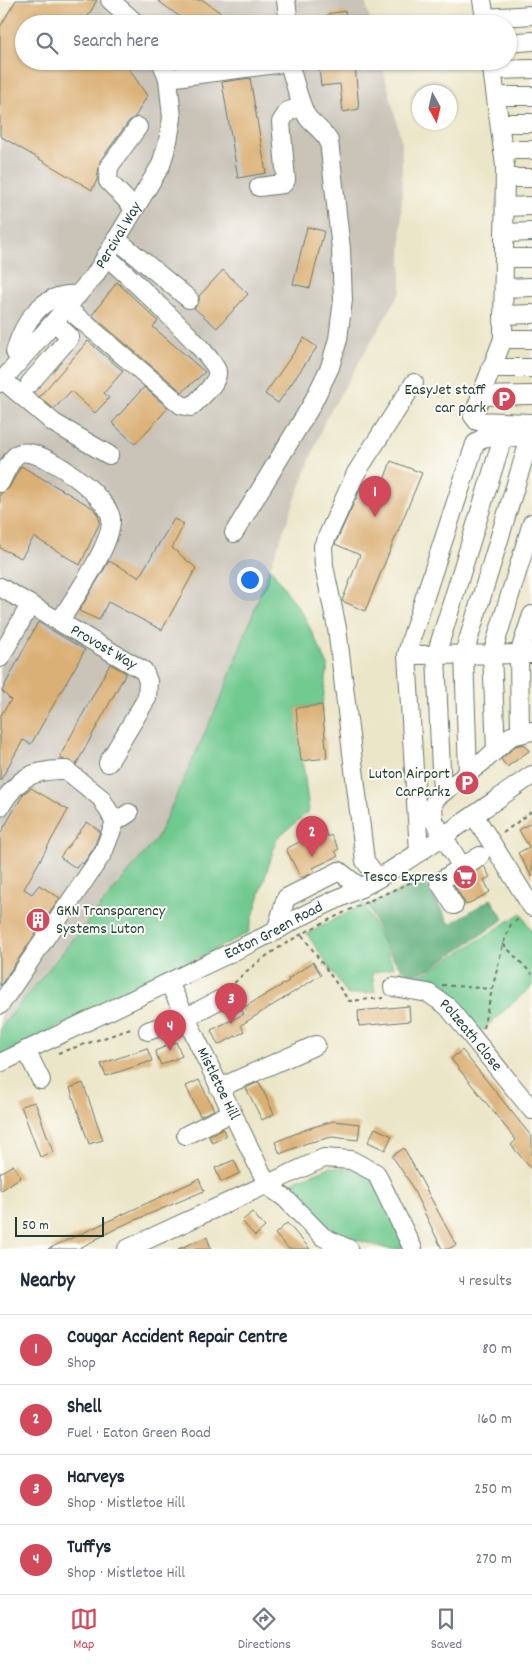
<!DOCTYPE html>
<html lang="en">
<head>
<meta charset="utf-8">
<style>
	:root { --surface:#fff; --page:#f6f6f7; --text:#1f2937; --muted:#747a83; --line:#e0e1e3; --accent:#d1495b }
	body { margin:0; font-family:Dekko,sans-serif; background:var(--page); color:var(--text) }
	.compass { position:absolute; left:412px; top:85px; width:45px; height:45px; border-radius:50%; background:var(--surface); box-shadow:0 1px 4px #0004; rotate:172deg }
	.scale { position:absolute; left:15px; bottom:12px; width:89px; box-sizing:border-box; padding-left:5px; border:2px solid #1f3d34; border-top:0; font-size:14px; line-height:18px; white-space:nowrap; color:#1f3d34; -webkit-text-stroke:4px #fdfcf7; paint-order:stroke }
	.you { position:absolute; left:249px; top:579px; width:18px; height:18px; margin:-12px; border:4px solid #fff; border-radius:50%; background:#1a73e8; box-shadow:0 0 0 8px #1a73e833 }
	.badge { display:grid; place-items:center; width:32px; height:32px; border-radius:50%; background:var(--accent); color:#fff; font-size:16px; font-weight:700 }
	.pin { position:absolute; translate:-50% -41px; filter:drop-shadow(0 1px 2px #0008) }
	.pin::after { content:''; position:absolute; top:26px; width:18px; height:15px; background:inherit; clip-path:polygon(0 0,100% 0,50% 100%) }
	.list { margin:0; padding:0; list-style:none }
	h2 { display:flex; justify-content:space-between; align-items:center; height:65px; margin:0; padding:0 20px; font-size:21px }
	h2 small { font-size:16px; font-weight:400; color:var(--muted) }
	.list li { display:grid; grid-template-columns:32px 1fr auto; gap:15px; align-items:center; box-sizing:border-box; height:70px; padding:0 20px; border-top:1px solid var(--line) }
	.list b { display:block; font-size:19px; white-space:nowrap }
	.list p { margin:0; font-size:16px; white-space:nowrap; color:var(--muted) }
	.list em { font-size:16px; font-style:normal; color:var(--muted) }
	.icon { flex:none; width:28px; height:28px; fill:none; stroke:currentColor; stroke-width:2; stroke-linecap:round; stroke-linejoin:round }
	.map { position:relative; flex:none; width:532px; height:1249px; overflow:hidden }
	.search { position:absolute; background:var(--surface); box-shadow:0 1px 4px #0004; left:15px; right:15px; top:15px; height:55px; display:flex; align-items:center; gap:12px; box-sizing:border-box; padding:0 18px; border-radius:28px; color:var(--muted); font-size:19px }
	.sheet { height:345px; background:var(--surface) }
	nav { display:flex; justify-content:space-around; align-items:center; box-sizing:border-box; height:70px; border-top:1px solid var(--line); background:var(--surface); font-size:14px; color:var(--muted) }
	nav a { display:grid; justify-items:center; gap:2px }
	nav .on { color:var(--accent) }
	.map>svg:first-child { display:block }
</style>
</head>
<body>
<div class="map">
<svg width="532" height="1249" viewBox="0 0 532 1249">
	<rect width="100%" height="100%" fill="#fdfcf7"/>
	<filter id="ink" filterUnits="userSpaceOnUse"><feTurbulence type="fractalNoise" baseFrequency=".02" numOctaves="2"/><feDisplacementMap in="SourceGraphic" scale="10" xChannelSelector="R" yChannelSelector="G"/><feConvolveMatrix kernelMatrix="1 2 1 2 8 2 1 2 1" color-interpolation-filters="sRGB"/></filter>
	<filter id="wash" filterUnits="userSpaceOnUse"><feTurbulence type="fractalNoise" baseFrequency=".0096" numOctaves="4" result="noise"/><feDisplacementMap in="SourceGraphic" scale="20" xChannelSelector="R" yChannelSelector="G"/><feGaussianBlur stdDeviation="1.12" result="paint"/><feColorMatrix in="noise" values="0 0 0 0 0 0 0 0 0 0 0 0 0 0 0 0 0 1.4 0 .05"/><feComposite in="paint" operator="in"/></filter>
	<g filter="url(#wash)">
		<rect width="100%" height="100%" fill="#ece6c9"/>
		<path fill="#c9c3b8" d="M21,0H365L371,24H24V61H381L402,143L401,291L325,420L224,691L159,835L0,1028V34Z"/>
		<g fill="#70c98f" stroke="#488362">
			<path d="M270,568L303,614L328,665L322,705L296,708L309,811L277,838L248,933L0,1056V1028L157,838L224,691Z"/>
			<path d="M364,904L394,967L372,973L375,992L348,995L307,934Z"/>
			<path d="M521,913L532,932V986L478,1034L463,1011L423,987L397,976L401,970L411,977L430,971Z"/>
			<path d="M330,1167L359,1169L375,1182L407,1242L401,1249H388L336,1234L286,1184Z"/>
		</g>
		<path fill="#5cad7a" stroke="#3e7557" d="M423,880L450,924L491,899L504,919L432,968L412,975C387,963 379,929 368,905Z"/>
		<g id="blocks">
			<g fill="#dbb076">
				<path d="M16,0H97L84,24H24V61H124L147,96L135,117L129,121L100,161L97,180L92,190L0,136V27Z"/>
				<path d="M157,0H203L236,24H180L183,19Z"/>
				<path d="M345,11L348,24H330L328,14Z"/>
				<path d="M318,61H334L335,69L355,65L359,109L343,112L340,84L321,86Z"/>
				<path d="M250,78L266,173L238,178L222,82Z"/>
				<path d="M307,227L324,231L310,288L293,284Z"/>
				<path d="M223,270L248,294L217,328L194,308L199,301V296Z"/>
				<path d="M117,282L158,321L153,327L205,372L182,392L92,315Z"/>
				<path d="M304,338L317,347L278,403L265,394Z"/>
				<path d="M88,341L123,371L104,393L109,398L95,413L71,391L54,409L39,397Z"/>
				<path d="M144,387L168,408L135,444L112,423Z"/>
				<path d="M391,461L422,473L365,611L342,601L360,555L335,544L363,483L380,491Z"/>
				<path d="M21,466L93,508L98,515L100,522L80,565L34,537L21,558L0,548V494L9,488Z"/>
				<path d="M174,519L184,524L172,548L196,568L162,630L108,602L99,620L79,611L109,561L139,577Z"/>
				<path d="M38,622L85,650L31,744L23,740L0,781V716L11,700L2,691Z"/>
				<path d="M110,664L126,673L76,765L62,759L59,758Z"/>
				<path d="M322,705L327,758L301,761L296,708Z"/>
				<path d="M524,744L529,751L507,767L501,759L516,746Z"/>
				<path d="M31,788L68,810L24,889L32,894L39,885L60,898L0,986V834L24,793Z"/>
				<path d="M87,822L100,831L94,848L83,864L81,862L76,868L60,857Z"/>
				<path d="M532,822V877L518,853L529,847L519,830Z"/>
				<path d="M324,829L328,837L331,835L339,849L335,851L338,856L313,868L315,872L301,878L286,849Z"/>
				<path d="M484,866L490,877L484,880L490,892L466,905L454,885Z"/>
				<path d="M313,962L321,975L241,1025L244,1032L218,1045L211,1030L244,1014L241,1009L289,981L288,979Z"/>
				<path d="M409,1006L410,1021L359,1026L358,1011Z"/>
				<path d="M176,1042L182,1056L161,1065L155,1051Z"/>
				<path d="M147,1048L152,1061L106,1076L101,1064Z"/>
				<path d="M462,1050L532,1137V1170L511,1145L516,1140L451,1059Z"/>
				<path d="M199,1080L214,1110L200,1116L186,1086Z"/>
				<path d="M259,1082L274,1114L262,1120L246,1088Z"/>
				<path d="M83,1083L103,1140L89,1144L70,1088Z"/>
				<path d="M35,1102L53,1152L40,1157L21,1106Z"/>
				<path d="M333,1121L360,1124L358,1140L332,1137L307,1143L280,1154L275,1142L307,1129Z"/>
				<path d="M375,1128L392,1136L385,1150L368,1142Z"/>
				<path d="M223,1129L226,1136L212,1143L209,1136Z"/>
				<path d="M404,1148L456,1245L448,1249H442L409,1181L392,1156Z"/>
				<path d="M234,1160L240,1173L221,1182L215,1168Z"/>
				<path d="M13,1165L21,1177L0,1191V1173Z"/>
				<path d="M199,1179L204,1191L121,1226L78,1249H48Z"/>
				<path d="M252,1212L265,1227L255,1236L242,1221Z"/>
				<path d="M287,1223L310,1249H289L275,1234Z"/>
				<path d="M207,1237L211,1249H178Z"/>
			</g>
		</g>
	</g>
	<g filter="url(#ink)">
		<use href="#blocks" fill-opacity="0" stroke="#677868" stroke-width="1"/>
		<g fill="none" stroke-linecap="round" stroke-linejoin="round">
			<defs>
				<g id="minor">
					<path d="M110,0L137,24"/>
					<path d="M286,0L289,24"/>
					<path d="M482,0L486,24"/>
					<path d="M485,18L532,15"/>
					<path d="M508,43L532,41"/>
					<path d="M491,61L505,166L503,339L473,416L477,421L532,423"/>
					<path d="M493,70L532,69"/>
					<path d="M168,78L277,64L284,61"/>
					<path d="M497,96H532"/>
					<path d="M501,123H532"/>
					<path d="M503,150H532"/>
					<path d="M505,178H532"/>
					<path d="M259,187L283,184L286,180L281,122L288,111L302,107"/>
					<path d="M505,207L532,206"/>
					<path d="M135,209L108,181L109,167L138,127"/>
					<path d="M504,233L532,232"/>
					<path d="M116,239L189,299"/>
					<path d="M504,258H532"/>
					<path d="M504,288L532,287"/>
					<path d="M67,308L181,405L191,407C199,399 219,383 217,371C216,357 122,270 106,256"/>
					<path d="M503,315L532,314"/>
					<path d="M503,339H532"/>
					<path d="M20,360L15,352C24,321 42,292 78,295"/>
					<path d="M491,368H532"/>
					<path d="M3,380L54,423L109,455"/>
					<path id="s1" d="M0,383L95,275L161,165L168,141L172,118L168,78L161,61"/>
					<path d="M30,383L70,337L55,322"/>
					<path d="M480,396L532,395"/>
					<path d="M0,483C5,474 10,459 18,454C37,443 112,498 111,520C111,547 74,598 60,621"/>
					<path d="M234,533L311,406L330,367L338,339L343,300L341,249L329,141C323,131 315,126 308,118C299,105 294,77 288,61"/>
					<path id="s2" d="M0,587L144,671L148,681L147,698L108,763"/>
					<path d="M407,655L532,654"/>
					<path d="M0,658L30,605"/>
					<path d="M520,734L519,654L532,615"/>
					<path d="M496,750L492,654L532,523"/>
					<path d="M468,773L464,654L530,438"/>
					<path d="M442,793L436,655L503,437"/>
					<path d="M0,807C18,778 32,769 66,770L101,798L115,822"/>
					<path d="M474,815L532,907"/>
					<path d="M419,852L407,655L411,639L475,444L484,437L532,438"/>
					<path d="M462,867L480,856"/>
					<path d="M378,878L365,861L337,628L324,566L323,546L356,473L414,383"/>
					<path d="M454,905L439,882L462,867L434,821L433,805L436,798L485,760L511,736L532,731"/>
					<path d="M276,931L286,898L339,871L361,888"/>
					<path id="s3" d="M169,983L268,1186L285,1198L323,1237L349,1249"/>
					<path id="s4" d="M393,987L428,993L447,1006L532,1110"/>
					<path d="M0,1005L103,853L115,822L129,813"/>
					<path d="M148,1031L185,1018L219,1000"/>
					<path d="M26,1050L41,1080"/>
					<path id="s5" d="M0,1063L276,931C308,910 344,898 377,879C430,847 481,810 532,775"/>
					<path d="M219,1088L316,1045"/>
					<path d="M186,1135L231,1113"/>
					<path d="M127,1249L324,1158L351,1160L376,1173L413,1249"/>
				</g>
			</defs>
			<use href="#minor" stroke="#677868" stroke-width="20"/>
			<g stroke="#677868" stroke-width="2" stroke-dasharray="4 4" stroke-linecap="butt">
				<path d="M503,833L532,811"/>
				<path d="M302,935L349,1001L383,998"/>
				<path d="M503,944L532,974"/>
				<path d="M442,985L492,989"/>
				<path d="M229,989C270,940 366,903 425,876"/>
				<path d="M483,1028L503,944L511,924L521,917"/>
				<path d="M58,1053L134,1028"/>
			</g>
			<use href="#minor" stroke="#fff" stroke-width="18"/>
		</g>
	</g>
	<defs>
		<symbol id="parking-disc" viewBox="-11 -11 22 22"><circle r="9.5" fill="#d1495b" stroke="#fdfcf7"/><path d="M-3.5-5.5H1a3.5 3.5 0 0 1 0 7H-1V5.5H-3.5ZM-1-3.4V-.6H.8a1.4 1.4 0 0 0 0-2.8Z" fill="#fff"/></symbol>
		<symbol id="supermarket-disc" viewBox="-11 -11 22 22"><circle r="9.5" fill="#d1495b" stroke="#fdfcf7"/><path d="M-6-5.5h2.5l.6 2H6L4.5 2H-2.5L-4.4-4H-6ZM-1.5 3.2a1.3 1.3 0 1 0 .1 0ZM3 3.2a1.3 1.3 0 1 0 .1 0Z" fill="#fff"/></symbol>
		<symbol id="building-disc" viewBox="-11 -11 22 22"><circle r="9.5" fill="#d1495b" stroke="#fdfcf7"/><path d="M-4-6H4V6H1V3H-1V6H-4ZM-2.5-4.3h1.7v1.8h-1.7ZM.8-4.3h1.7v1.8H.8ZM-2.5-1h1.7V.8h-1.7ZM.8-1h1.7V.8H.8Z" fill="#fff"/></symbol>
	</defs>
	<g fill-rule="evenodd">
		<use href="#parking-disc" x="490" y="385" width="28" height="28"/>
		<use href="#parking-disc" x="453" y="769" width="28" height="28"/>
		<use href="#supermarket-disc" x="451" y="863" width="28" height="28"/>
		<use href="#building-disc" x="24" y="906" width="28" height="28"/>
	</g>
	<g text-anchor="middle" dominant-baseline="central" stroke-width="4" stroke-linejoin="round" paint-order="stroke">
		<g font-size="16" fill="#1f3d34" stroke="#fdfcf7">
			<text stroke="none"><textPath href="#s1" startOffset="190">Percival Way</textPath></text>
			<text stroke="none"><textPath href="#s2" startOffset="120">Provost Way</textPath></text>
			<text stroke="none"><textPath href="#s5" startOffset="304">Eaton Green Road</textPath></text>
			<text stroke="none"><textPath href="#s4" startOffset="96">Polzeath Close</textPath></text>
			<text stroke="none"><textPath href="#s3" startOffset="112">Mistletoe Hill</textPath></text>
		</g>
		<g font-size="16" fill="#1f3d34" stroke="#fdfcf7" text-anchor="end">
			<text x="486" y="390">EasyJet staff<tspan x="486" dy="18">car park</tspan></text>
			<text x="450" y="774">Luton Airport<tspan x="450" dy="18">CarParkz</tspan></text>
			<text x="448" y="877">Tesco Express</text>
			<text x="56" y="911" text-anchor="start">GKN Transparency<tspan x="56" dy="18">Systems Luton</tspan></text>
		</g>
	</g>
</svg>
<svg class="compass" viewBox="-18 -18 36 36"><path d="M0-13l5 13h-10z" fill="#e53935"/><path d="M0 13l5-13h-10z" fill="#747a83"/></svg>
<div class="scale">50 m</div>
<div class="you"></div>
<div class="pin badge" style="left:375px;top:517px">1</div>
<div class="pin badge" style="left:312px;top:857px">2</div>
<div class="pin badge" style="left:231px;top:1024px">3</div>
<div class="pin badge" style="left:170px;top:1051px">4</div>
<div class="search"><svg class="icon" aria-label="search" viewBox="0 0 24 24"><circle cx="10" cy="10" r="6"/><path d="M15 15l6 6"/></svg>Search here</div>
</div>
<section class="sheet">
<h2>Nearby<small>4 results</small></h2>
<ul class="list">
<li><span class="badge">1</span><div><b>Cougar Accident Repair Centre</b><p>Shop</p></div><em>80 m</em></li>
<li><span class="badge">2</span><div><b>Shell</b><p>Fuel · Eaton Green Road</p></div><em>160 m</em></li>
<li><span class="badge">3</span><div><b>Harveys</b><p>Shop · Mistletoe Hill</p></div><em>250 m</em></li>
<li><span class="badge">4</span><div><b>Tuffys</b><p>Shop · Mistletoe Hill</p></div><em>270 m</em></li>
</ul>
</section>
<nav>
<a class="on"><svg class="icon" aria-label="map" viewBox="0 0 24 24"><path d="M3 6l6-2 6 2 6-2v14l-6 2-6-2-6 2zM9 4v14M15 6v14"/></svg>Map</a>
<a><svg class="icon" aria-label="directions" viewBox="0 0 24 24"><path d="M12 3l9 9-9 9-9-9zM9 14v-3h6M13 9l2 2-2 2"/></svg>Directions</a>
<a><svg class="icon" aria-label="saved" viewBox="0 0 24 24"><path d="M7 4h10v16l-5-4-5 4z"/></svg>Saved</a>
</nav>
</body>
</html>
